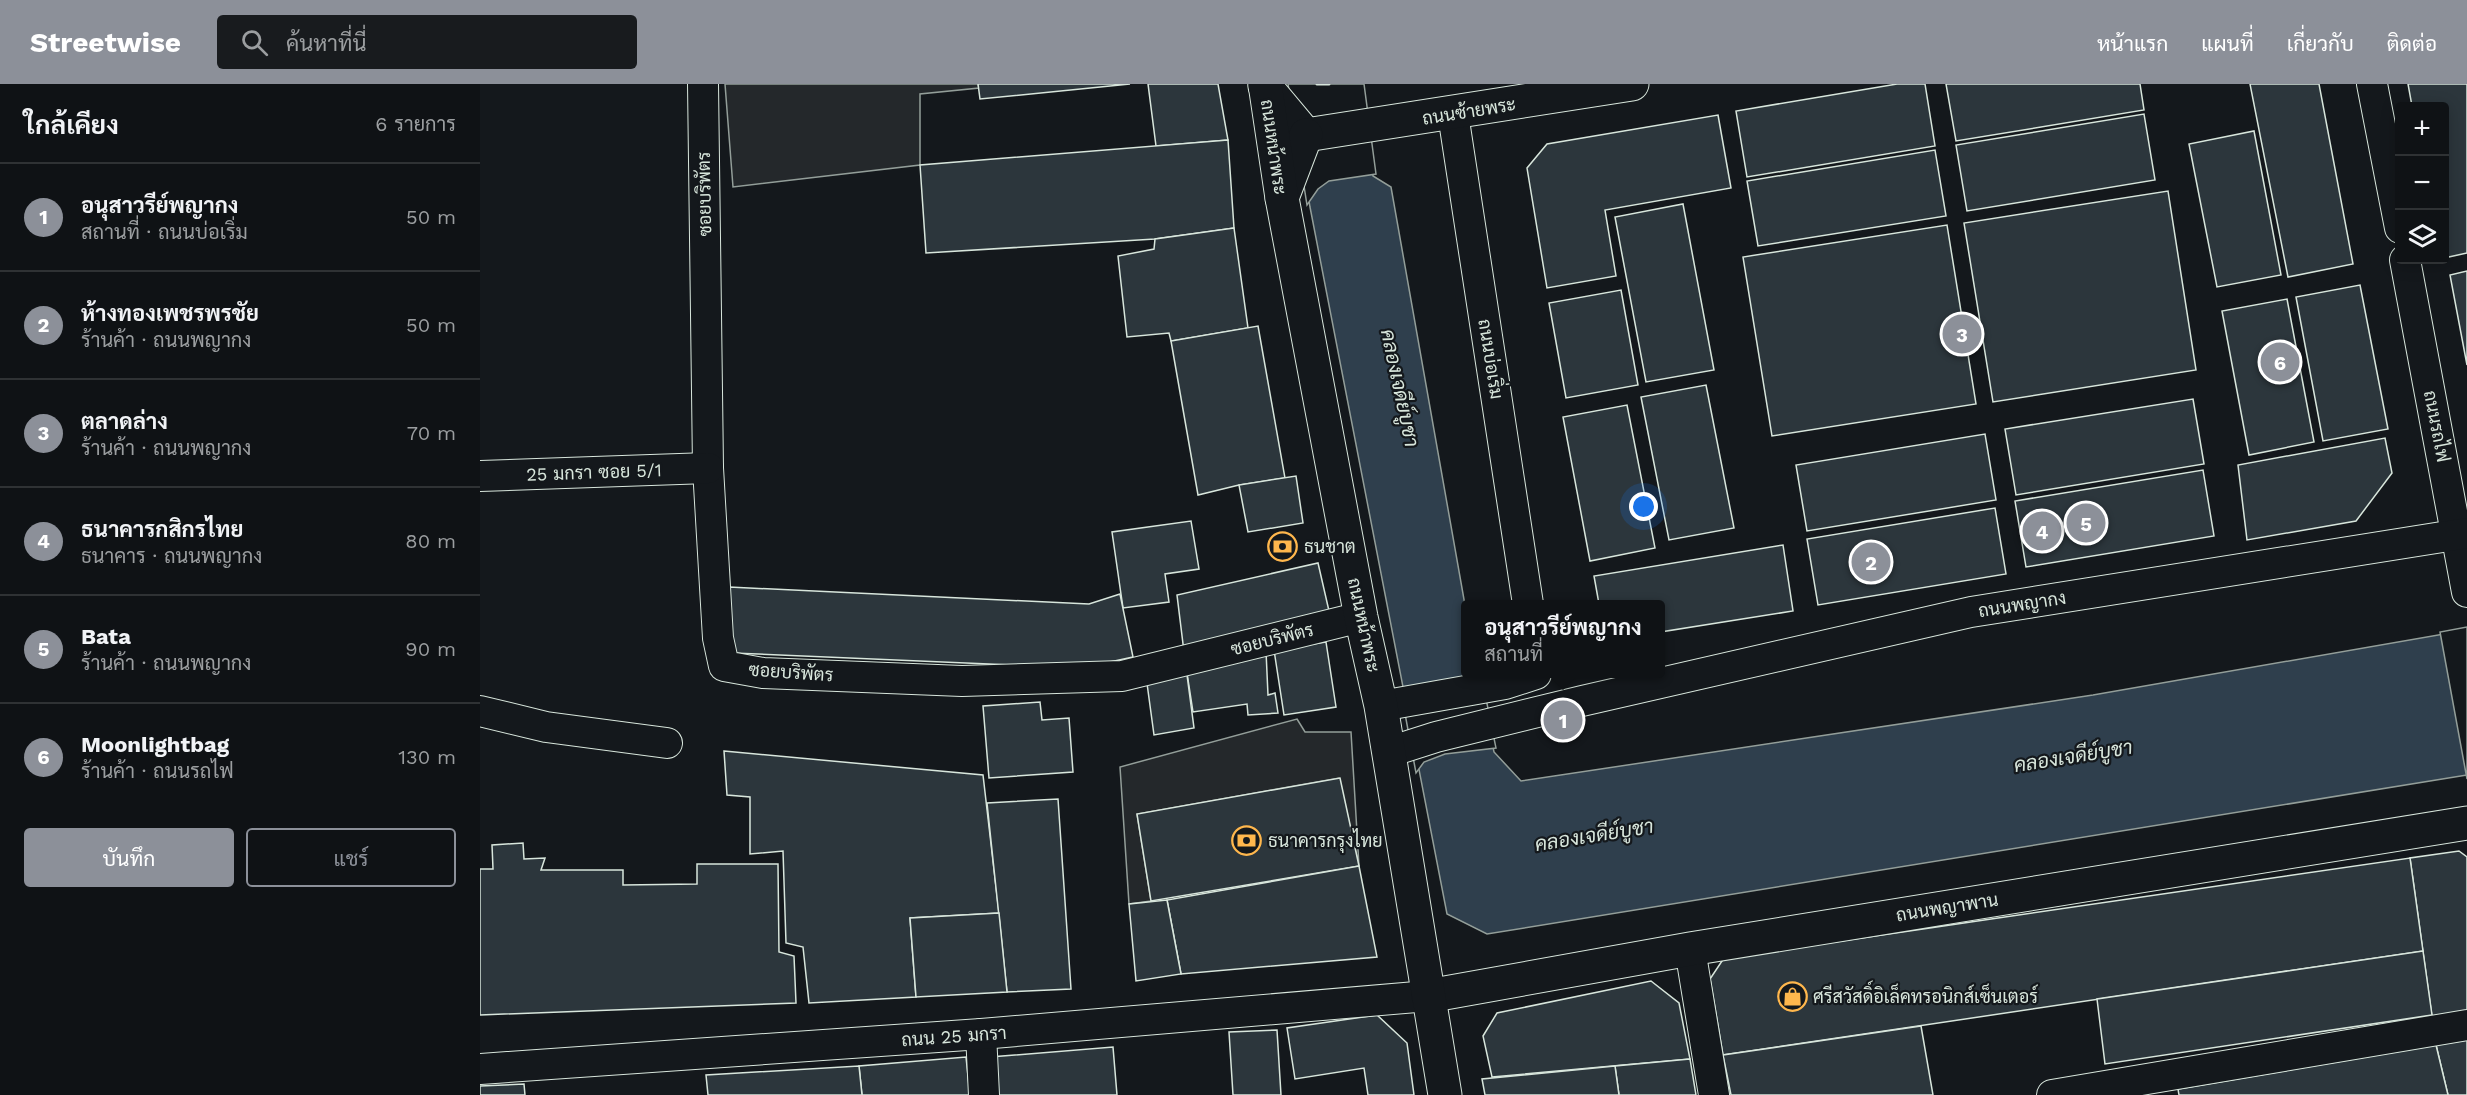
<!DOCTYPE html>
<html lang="th">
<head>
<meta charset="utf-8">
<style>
	:root { --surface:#0f1215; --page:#181b1e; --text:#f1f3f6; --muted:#9b9ea0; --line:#2f3234; --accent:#8c9099 }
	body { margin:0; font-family:"Work Sans",Sarabun,sans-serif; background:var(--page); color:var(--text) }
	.controls { position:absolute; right:18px; top:18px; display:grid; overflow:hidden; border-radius:6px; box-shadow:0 3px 15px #0003 }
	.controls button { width:54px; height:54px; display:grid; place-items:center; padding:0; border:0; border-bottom:2px solid var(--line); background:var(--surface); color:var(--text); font:30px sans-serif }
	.you { position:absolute; left:1164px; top:423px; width:21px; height:21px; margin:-15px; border:4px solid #fff; border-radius:50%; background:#1a73e8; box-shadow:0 0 0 9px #1a73e833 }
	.badge { display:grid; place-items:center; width:39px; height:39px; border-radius:50%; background:var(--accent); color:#fff; font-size:20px; font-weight:700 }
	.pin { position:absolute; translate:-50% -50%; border:3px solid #fff; box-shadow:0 2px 6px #0006 }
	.popup { position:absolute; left:981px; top:516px; width:204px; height:78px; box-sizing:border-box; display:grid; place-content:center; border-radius:6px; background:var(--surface); filter:drop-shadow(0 2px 4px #0005); font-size:20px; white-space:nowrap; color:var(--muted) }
	.popup b { font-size:22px; color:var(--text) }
	.popup::after { content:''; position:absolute; left:50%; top:100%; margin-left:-12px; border:12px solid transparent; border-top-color:var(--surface) }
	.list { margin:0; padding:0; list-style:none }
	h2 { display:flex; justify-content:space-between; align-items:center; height:78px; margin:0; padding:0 24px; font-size:26px }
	h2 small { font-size:20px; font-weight:400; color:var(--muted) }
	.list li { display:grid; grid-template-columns:39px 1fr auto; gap:18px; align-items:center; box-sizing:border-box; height:108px; padding:0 24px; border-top:2px solid var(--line) }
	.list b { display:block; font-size:22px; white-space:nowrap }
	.list p { margin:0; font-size:20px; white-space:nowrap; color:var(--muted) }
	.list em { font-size:20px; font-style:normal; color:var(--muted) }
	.actions { display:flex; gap:12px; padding:18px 24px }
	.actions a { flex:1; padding:14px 0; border:2px solid var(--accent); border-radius:6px; text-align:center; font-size:21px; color:var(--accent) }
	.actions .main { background:var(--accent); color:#fff }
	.icon { flex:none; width:33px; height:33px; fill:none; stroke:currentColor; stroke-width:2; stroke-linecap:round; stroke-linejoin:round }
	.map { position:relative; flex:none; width:1987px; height:1011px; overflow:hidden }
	header { display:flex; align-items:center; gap:36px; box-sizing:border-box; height:84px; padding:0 30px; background:var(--accent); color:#fff }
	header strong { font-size:28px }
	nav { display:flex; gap:33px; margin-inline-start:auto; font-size:21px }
	.search { width:420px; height:54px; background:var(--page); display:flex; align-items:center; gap:15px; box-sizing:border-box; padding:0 21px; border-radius:6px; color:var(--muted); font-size:22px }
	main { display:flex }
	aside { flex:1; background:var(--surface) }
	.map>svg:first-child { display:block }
</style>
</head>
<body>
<header>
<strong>Streetwise</strong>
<div class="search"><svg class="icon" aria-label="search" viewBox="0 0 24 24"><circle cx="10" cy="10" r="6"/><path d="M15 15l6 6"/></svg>ค้นหาที่นี่</div>
<nav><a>หน้าแรก</a><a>แผนที่</a><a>เกี่ยวกับ</a><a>ติดต่อ</a></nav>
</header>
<main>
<aside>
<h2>ใกล้เคียง<small>6 รายการ</small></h2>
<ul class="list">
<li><span class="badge">1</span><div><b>อนุสาวรีย์พญากง</b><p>สถานที่ · ถนนบ่อเริ่ม</p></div><em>50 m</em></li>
<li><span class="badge">2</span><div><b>ห้างทองเพชรพรชัย</b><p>ร้านค้า · ถนนพญากง</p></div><em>50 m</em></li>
<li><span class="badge">3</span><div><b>ตลาดล่าง</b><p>ร้านค้า · ถนนพญากง</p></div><em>70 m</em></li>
<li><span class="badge">4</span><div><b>ธนาคารกสิกรไทย</b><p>ธนาคาร · ถนนพญากง</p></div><em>80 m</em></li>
<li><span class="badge">5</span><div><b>Bata</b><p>ร้านค้า · ถนนพญากง</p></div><em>90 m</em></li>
<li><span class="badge">6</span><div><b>Moonlightbag</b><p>ร้านค้า · ถนนรถไฟ</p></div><em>130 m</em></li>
</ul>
<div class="actions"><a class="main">บันทึก</a><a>แชร์</a></div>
</aside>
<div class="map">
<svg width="1987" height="1011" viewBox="0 0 1987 1011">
	<rect width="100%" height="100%" fill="#14181c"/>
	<g fill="#24282b" stroke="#939e99" stroke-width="1.5">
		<path d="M245,0H498L499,4L440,10V81L253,103Z"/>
		<path d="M817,635L825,648H871L879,782L859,694L657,730L671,817L649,820L640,683Z"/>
	</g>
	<path fill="#2f3f4d" stroke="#939e99" stroke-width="1.5" d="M811,0H881L893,92L911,103L985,521L986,590H998L1014,668L1041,697L1613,611L1987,546V691L1007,850L967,830L830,123Z"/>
	<g fill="#14181c" stroke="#939e99" stroke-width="1.5">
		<path d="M808,0H884L896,90L849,97L838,105L827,121Z"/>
		<path d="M1987,543V695L1960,548Z"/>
		<path d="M998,590H1001L1016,664L965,670L944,678L936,689L921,608L993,595Z"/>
	</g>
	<g fill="#2c363c" stroke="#d8e6dc" stroke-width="1.5">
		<path d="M498,0H650L500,15Z"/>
		<path d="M668,0H738L748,56L676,62Z"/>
		<path d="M1417,0H1445L1455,62L1267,93L1256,27Z"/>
		<path d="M1466,0H1660L1664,26L1476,57Z"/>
		<path d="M1770,0H1839L1873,180L1808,193Z"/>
		<path d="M1928,0H1987V169L1964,174V22H1932Z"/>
		<path d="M1664,30L1675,96L1487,127L1476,61Z"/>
		<path d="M1238,31L1251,104L1125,126L1136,192L1067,204L1047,84L1067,60Z"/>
		<path d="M1774,47L1801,191L1737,203L1709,60Z"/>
		<path d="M748,56L754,144L675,155L446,169L440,81Z"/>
		<path d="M1455,66L1466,132L1278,162L1267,97Z"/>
		<path d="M1688,107L1716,286L1513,318L1484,139Z"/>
		<path d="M1203,120L1234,286L1166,298L1135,133Z"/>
		<path d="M1467,141L1496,320L1292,352L1263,173Z"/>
		<path d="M754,144L768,244L691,257L689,249L647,253L638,172L674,165L675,155Z"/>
		<path d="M1987,187V281L1970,191Z"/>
		<path d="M1880,201L1908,345L1843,357L1816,213Z"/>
		<path d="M1141,206L1158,301L1086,314L1069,219Z"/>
		<path d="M1807,215L1834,358L1769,371L1742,227Z"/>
		<path d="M778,242L805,394L759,401L718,411L691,257Z"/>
		<path d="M1226,301L1254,444L1189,456L1161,313Z"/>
		<path d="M1713,315L1724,380L1536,411L1525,345Z"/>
		<path d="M1147,321L1175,464L1110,477L1083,333Z"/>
		<path d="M1505,350L1516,416L1327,447L1316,381Z"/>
		<path d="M1905,354L1912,389L1876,437L1767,456L1758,381Z"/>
		<path d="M1723,386L1734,452L1546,483L1535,417Z"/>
		<path d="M816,392L823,439L768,448L759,401Z"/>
		<path d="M1515,424L1526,490L1338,521L1327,455Z"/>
		<path d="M711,437L719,485L685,490L689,518L643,524L632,448Z"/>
		<path d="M1303,461L1313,527L1180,548V520H1119L1114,492Z"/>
		<path d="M838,479L852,540L705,576L697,511Z"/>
		<path d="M249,503L609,520L640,510L653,573L602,584L252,569Z"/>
		<path d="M846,558L856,623L804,631L794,566Z"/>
		<path d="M786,567L788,611L795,609L798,629L768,631L767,620L713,628L705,576Z"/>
		<path d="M707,591L714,644L674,651L666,592Z"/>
		<path d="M560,618L562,636L589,634L593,688L509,694L503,622Z"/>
		<path d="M244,667L503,691L519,829L430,834L436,913L329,919L323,863L306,859L303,767L270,770V713L247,711Z"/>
		<path d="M860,694L879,782L671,817L657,730Z"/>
		<path d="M578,715L591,905L527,908L507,719Z"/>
		<path d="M43,759L44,775L65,774L61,786H143V801L217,800V780H298L299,868L314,872L316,919L0,931V785H13L12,761Z"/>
		<path d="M1979,767L1987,773V935L1953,940L1930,774Z"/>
		<path d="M1930,774L1943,867L1243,971L1230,895L1244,874Z"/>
		<path d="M879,782L897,873L701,890L687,816Z"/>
		<path d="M687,816L701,890L656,897L649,820Z"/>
		<path d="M519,829L527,908L436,913L430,834Z"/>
		<path d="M1943,867L1952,931L1625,980L1617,915Z"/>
		<path d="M1171,897L1199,919L1210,975L1012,993L1003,952L1017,929Z"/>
		<path d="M897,931L927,959L934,1011H888L884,984L815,995L807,944Z"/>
		<path d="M1441,942L1453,1011H1251L1243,971Z"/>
		<path d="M797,946L801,1011H753L749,948Z"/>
		<path d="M1987,956V1011H1968L1956,961Z"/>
		<path d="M1956,961L1968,1011H1699L1698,1005Z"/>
		<path d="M633,963L637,1011H513L510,973Z"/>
		<path d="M486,973L490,1011H382L379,982Z"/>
		<path d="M1210,975L1216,1011H1139L1135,982Z"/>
		<path d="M379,982L382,1011H228L226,991Z"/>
		<path d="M1135,982L1139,1011H1005L1002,995Z"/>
		<path d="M44,1000L45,1011H0V1002Z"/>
	</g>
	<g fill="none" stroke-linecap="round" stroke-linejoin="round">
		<defs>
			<g id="minor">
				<path d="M223,0L228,384L238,554L244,582L283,589L482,597L642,592L881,533"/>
				<path d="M1892,0L1920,144"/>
				<path d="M973,30L1048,520"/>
				<path d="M1925,176L1987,508"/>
				<path d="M0,392L228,384"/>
				<path d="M901,622L1025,600L1056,590"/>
				<path d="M0,627L66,643L187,659"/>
				<path d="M909,668L956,653L1102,617L1491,528L1987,449"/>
				<path d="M1210,865L1234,1011"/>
				<path d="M501,950L504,1011"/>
				<path d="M0,985L501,950L948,912"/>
				<path d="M1572,1011L1987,941"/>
			</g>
			<g id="tertiary">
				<path d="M785,2L826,51"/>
				<path d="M826,51L1152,0"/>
				<path d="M802,114L826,51"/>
			</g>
			<path id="secondary" d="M948,912L1210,865L1987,739"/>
			<path id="primary" d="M785,0L802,114L881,533L901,622L965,1011"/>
		</defs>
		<use href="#minor" stroke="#d8e6dc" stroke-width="32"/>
		<use href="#tertiary" stroke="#d8e6dc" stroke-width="35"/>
		<use href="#secondary" stroke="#d8e6dc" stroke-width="35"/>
		<use href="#primary" stroke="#d8e6dc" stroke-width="35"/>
		<use href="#minor" stroke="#14181c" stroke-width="30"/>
		<use href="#tertiary" stroke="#14181c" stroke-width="33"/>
		<use href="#secondary" stroke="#14181c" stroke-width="33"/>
		<use href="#primary" stroke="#14181c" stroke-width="33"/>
		<path stroke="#d8e6dc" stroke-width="3" d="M837,0H849"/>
	</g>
	<defs>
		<symbol id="bank-ring" viewBox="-11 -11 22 22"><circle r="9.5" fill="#14181c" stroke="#ffb74d" stroke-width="1.5"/><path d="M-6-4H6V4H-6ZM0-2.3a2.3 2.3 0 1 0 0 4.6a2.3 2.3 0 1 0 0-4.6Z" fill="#ffb74d"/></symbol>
		<symbol id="shop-ring" viewBox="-11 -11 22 22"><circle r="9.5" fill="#14181c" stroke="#ffb74d" stroke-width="1.5"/><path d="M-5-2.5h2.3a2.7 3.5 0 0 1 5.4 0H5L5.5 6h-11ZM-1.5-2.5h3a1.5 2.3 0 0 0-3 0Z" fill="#ffb74d"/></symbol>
	</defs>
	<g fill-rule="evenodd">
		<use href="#bank-ring" x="786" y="446" width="33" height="33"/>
		<use href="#bank-ring" x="750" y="740" width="33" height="33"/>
		<use href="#shop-ring" x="1296" y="896" width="33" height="33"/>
	</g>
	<g text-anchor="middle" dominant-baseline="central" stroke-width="4.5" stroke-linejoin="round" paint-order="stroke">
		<g font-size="18" fill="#d8e6dc" stroke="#14181c">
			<text transform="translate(989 27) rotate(-9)">ถนนซ้ายพระ</text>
			<text transform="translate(794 63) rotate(82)">ถนนหน้าพระ</text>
			<text transform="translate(224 110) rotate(-91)">ซอยบริพัตร</text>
			<text transform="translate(1011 275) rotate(81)">ถนนบ่อเริ่ม</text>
			<text transform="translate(1957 342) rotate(79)">ถนนรถไฟ</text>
			<text transform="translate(114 388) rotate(-2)">25 มกรา ซอย 5/1</text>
			<text transform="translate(1542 520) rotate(-9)">ถนนพญากง</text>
			<text transform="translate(884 541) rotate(78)">ถนนหน้าพระ</text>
			<text transform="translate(792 555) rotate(-14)">ซอยบริพัตร</text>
			<text transform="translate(311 588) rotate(4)">ซอยบริพัตร</text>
			<text transform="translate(1467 823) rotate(-9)">ถนนพญาพาน</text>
			<text transform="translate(474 952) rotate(-4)">ถนน 25 มกรา</text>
		</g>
		<g font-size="18" fill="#d8e6dc" stroke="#14181c" text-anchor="start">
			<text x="824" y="462">ธนชาต</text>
			<text x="788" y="756">ธนาคารกรุงไทย</text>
			<text x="1333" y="912">ศรีสวัสดิ์อิเล็คทรอนิกส์เซ็นเตอร์</text>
		</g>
		<g font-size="20" font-style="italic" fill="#d8e6dc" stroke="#14181c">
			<text transform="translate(920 304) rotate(78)">คลองเจดีย์บูชา</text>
			<text transform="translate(1593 672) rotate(-9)">คลองเจดีย์บูชา</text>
			<text transform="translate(1114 751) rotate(-9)">คลองเจดีย์บูชา</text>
		</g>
	</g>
</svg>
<div class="controls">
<button>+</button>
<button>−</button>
<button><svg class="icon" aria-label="layers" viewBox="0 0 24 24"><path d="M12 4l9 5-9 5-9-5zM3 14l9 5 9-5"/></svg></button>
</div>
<div class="you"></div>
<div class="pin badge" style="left:1083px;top:636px">1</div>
<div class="popup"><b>อนุสาวรีย์พญากง</b>สถานที่</div>
<div class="pin badge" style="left:1391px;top:478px">2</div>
<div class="pin badge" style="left:1482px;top:250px">3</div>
<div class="pin badge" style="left:1562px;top:447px">4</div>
<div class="pin badge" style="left:1606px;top:439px">5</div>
<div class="pin badge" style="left:1800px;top:278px">6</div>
</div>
</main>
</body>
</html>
